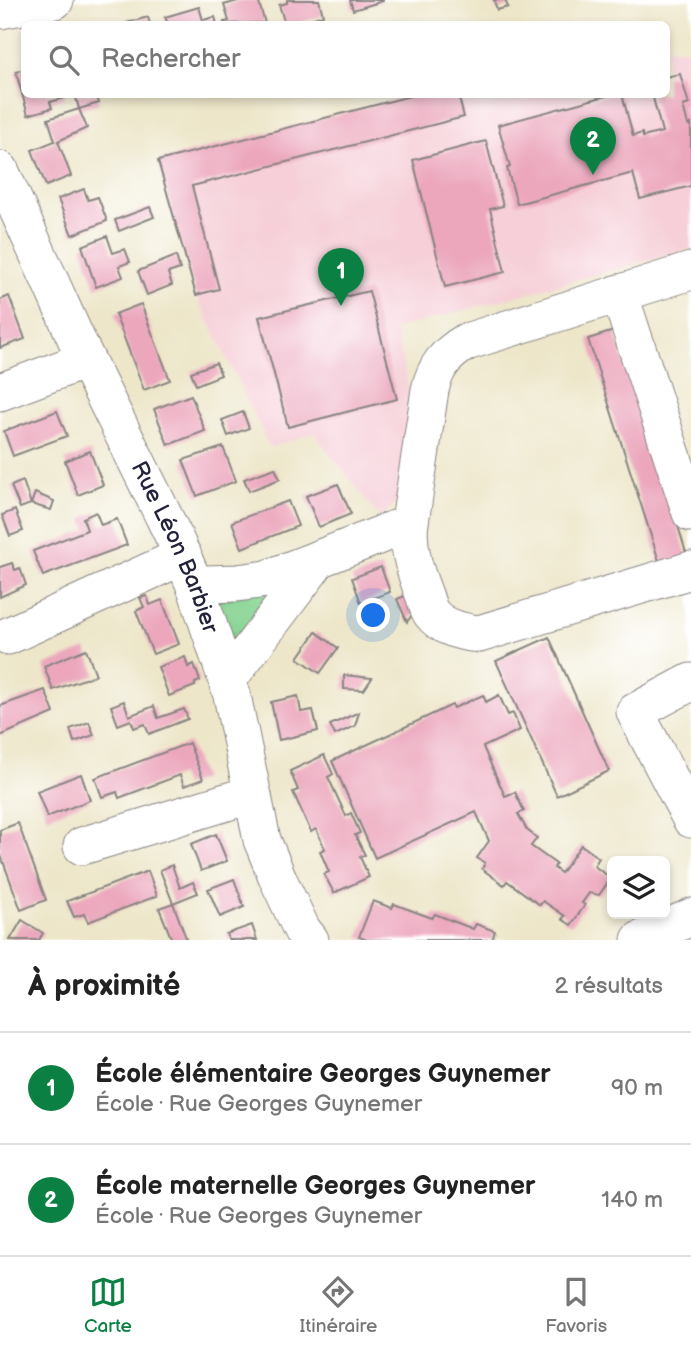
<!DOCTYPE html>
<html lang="fr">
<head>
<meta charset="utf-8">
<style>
	:root { --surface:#fff; --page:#f6f6f6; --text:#222; --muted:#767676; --line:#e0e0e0; --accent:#0b8043 }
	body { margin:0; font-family:"Balsamiq Sans",sans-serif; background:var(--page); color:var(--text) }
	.controls { position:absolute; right:21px; bottom:21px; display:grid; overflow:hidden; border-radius:10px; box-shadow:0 4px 10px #0003 }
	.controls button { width:63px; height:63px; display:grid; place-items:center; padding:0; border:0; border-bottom:2px solid var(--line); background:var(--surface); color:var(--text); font:35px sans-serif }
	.you { position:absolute; left:374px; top:616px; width:24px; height:24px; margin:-18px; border:5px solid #fff; border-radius:50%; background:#1a73e8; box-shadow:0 0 0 10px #1a73e833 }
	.badge { display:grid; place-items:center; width:46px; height:46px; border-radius:50%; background:var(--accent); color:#fff; font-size:23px; font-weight:700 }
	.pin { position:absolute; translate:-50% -58px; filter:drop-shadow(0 2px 4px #0008) }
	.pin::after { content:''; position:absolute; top:37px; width:24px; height:21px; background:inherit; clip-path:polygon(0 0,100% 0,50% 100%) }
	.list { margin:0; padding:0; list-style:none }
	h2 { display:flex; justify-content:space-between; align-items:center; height:91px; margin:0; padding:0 28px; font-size:30px }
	h2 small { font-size:23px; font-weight:400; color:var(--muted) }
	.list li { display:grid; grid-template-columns:46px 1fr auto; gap:21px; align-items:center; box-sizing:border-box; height:112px; padding:0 28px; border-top:2px solid var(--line) }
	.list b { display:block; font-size:26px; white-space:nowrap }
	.list p { margin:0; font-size:23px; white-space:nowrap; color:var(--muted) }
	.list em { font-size:23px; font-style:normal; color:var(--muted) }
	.icon { flex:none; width:38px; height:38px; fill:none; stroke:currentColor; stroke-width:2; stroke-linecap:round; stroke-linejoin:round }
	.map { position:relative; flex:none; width:691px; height:940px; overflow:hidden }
	.search { position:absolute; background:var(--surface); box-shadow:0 4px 10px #0003; left:21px; right:21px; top:21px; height:77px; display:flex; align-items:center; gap:18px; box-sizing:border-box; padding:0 24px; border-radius:10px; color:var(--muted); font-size:26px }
	.sheet { height:315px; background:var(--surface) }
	nav { display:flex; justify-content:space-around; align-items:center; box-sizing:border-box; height:98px; border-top:2px solid var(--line); background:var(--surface); font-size:19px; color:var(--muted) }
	nav a { display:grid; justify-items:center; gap:4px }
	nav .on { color:var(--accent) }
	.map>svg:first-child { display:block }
</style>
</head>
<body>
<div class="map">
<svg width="691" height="940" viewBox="0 0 691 940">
	<rect width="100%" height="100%" fill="#fff"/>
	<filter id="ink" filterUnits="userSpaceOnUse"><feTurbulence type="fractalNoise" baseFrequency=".0143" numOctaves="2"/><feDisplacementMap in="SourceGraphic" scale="14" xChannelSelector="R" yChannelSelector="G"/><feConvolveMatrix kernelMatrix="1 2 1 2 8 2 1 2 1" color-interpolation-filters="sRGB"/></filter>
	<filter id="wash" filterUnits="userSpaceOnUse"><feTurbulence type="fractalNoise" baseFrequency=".00686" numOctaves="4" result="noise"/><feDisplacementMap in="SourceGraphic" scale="28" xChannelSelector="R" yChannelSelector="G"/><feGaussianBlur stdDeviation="1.57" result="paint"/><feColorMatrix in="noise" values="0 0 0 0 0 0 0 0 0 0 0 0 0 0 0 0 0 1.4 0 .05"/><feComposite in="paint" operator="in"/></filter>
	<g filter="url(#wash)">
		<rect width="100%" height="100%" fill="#ede6c9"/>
		<path fill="#f6cfd8" d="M667,47L691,49V249L395,329L411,398L402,497L380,518L314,433L270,448L196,295L158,161L418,95L666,94Z"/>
		<path fill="#86d392" stroke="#547a66" stroke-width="2" d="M292,580L243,644L228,639L214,602Z"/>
		<g id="blocks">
			<g fill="#eca7bd">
				<path d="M241,0H258L265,23L225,24L224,22L229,21L224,5Z"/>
				<path d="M287,0H319L323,15L302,22L303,24H285L279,5L287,3Z"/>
				<path d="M350,0H383V1L353,10Z"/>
				<path d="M494,0H505L508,7L497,10Z"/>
				<path d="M199,7L203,20L215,17L217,24H168L165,17Z"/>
				<path d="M148,17L150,24H123Z"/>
				<path d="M24,69V94H64L65,98L50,102L52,108L28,115L16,72Z"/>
				<path d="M680,74L689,104L683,106L684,109L688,125L691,124V186L640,199L633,173L517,204L507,168L510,167L498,125L613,94H622L633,136L642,133L643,137L662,132L652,94H666V77Z"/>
				<path d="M75,94H96L99,103L79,109Z"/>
				<path d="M418,94H458L464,117L192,186L219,289L196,295L158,161Z"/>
				<path d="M79,109L87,128L58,141L71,176L46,186L32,150L55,141L48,119Z"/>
				<path d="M486,141L503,206L490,209L505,272L445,287L413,160Z"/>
				<path d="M84,189L88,200L98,197L107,221L72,235L58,199Z"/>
				<path d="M150,207L154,217L119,231L115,220Z"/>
				<path d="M107,236L113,253L125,249L130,262L119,266L123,277L96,287L82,246Z"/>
				<path d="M176,256L180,269L168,273L172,285L147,295L138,271Z"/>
				<path d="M369,291L397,399L288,427L259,317Z"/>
				<path d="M9,296L25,339L0,348V300Z"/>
				<path d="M141,304L170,380L144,390L115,314Z"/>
				<path d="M614,331L683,525L678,526L687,556L660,564L588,339Z"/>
				<path d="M216,363L221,375L196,385L191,372Z"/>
				<path d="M191,395L205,431L168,445L154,409Z"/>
				<path d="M57,411L67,436L13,456L4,431Z"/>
				<path d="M243,412L249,428L228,436L222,420Z"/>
				<path d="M223,447L236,481L197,496L183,460Z"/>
				<path d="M90,451L103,485L78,495L65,461Z"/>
				<path d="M275,468L280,479L249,491L244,479Z"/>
				<path d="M23,481L31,504L20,508L11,486Z"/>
				<path d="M338,484L351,514L319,527L306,496Z"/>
				<path d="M35,493L54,501L51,510L31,504Z"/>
				<path d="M288,501L298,526L242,548L232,522Z"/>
				<path d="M15,510L23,531L10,536L2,515Z"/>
				<path d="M96,512L101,525L117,519L127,545L43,576L33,551L87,530L83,518Z"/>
				<path d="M12,563L15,570L20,568L26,585L0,597V567Z"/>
				<path d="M381,567L390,592L361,603L352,578Z"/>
				<path d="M410,594L416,609L407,622L397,599Z"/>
				<path d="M147,596L150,605L162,600L179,644L153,654L136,611L144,607L140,598Z"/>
				<path d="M316,632L338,648L320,673L298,658Z"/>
				<path d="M549,637L609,771L557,796L496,661Z"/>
				<path d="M86,649L96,675L53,690L44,666Z"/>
				<path d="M185,657L188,667L194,664L200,681L195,683V686L169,696L158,667Z"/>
				<path d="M344,675L372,678L364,690L344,689Z"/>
				<path d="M45,690L54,713L0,736V706Z"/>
				<path d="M483,695L486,702L499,695L508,715L513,713L520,730L483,747L505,796L515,792L524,811L518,814L527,830L537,838L531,846L556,864L554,868L561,873L581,845L599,858L594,866L611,878L599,895L589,893L582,903L585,905L571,925L562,919L565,916L543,901L540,905L507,881L504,885L482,869L485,863L477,858L489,841L476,812L375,858L332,761L452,705L454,708Z"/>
				<path d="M298,696L301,712L313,710L318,731L279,740L271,702Z"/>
				<path d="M124,701L129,716L154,706L158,718L184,709L188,719L149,734L145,724L134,728L131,720L118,725L111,706Z"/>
				<path d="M359,712L355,726L335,735L330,725Z"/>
				<path d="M89,722L94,735L74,742L70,729Z"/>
				<path d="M189,743L203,779L184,786L180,775L119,798L117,792L102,797L95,778Z"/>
				<path d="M324,755L333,774L328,777L346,816L351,813L360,833L355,835L365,855L360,857L369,877L334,893L324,874L329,872L320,851L325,849L316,829L311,832L293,792L298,790L290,771Z"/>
				<path d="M81,774L90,800L47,817L37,791Z"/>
				<path d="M18,823L46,900L21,910L0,853V830Z"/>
				<path d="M216,834L227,861L201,871L191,844Z"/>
				<path d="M172,865L180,888L193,882L198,893L173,903L160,870Z"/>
				<path d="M148,871L157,896L88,922L84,914L74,917L67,901Z"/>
				<path d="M234,879L244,907L220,917L208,889Z"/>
				<path d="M373,901L392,908L394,904L432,918L435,914L473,929L476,924L495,931L492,940H367L359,937Z"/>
				<path d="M173,903L186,938L182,940H172L159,908Z"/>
				<path d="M22,920L43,933L39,940H10Z"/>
				<path d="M252,925L257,940H229L226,934Z"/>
			</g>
		</g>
	</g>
	<g filter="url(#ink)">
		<use href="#blocks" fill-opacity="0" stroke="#888482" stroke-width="2"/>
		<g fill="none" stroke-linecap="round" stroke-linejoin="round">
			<defs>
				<g id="minor">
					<path d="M0,10L55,0"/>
					<path id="s1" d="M0,170L78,343L174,537L196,588L232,695L262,840L278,879L302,930L310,940"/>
					<path d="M691,271L466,342C446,354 435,367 430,390L409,529C409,553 415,571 423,592C426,599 427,607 431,613C442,628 462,632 479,634L691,570"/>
					<path d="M619,293L691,513"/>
					<path d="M0,392L86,360"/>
					<path d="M196,588L206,584L237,583L267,579L385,533L395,529H409"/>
					<path d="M8,636L183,556"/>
					<path d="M228,679L319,559"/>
					<path d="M691,682L635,712L691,819"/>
					<path d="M82,846L233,800L253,796"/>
					<path d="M640,940L691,917"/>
				</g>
			</defs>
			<use href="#minor" stroke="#888482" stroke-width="39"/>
			<use href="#minor" stroke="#fff" stroke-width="37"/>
		</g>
	</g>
	<g text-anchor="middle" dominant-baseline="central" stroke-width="5" stroke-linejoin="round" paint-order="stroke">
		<g font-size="23" fill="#22223b" stroke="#fff">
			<text stroke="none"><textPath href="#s1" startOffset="416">Rue Léon Barbier</textPath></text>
		</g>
	</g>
</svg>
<div class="controls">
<button><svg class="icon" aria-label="layers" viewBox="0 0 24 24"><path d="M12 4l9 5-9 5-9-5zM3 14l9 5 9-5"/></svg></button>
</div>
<div class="you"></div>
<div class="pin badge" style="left:341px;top:306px">1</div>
<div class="pin badge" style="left:593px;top:175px">2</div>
<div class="search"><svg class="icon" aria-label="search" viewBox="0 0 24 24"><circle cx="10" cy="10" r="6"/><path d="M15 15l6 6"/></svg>Rechercher</div>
</div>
<section class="sheet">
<h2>À proximité<small>2 résultats</small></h2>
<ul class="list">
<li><span class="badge">1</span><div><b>École élémentaire Georges Guynemer</b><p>École · Rue Georges Guynemer</p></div><em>90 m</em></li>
<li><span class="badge">2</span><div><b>École maternelle Georges Guynemer</b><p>École · Rue Georges Guynemer</p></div><em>140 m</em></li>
</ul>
</section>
<nav>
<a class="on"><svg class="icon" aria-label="map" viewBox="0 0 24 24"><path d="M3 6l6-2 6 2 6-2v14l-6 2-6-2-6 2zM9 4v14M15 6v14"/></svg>Carte</a>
<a><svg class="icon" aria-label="directions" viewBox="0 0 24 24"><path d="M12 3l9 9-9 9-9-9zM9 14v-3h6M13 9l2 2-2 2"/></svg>Itinéraire</a>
<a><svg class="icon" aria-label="saved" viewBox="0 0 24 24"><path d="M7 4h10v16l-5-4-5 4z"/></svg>Favoris</a>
</nav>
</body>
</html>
